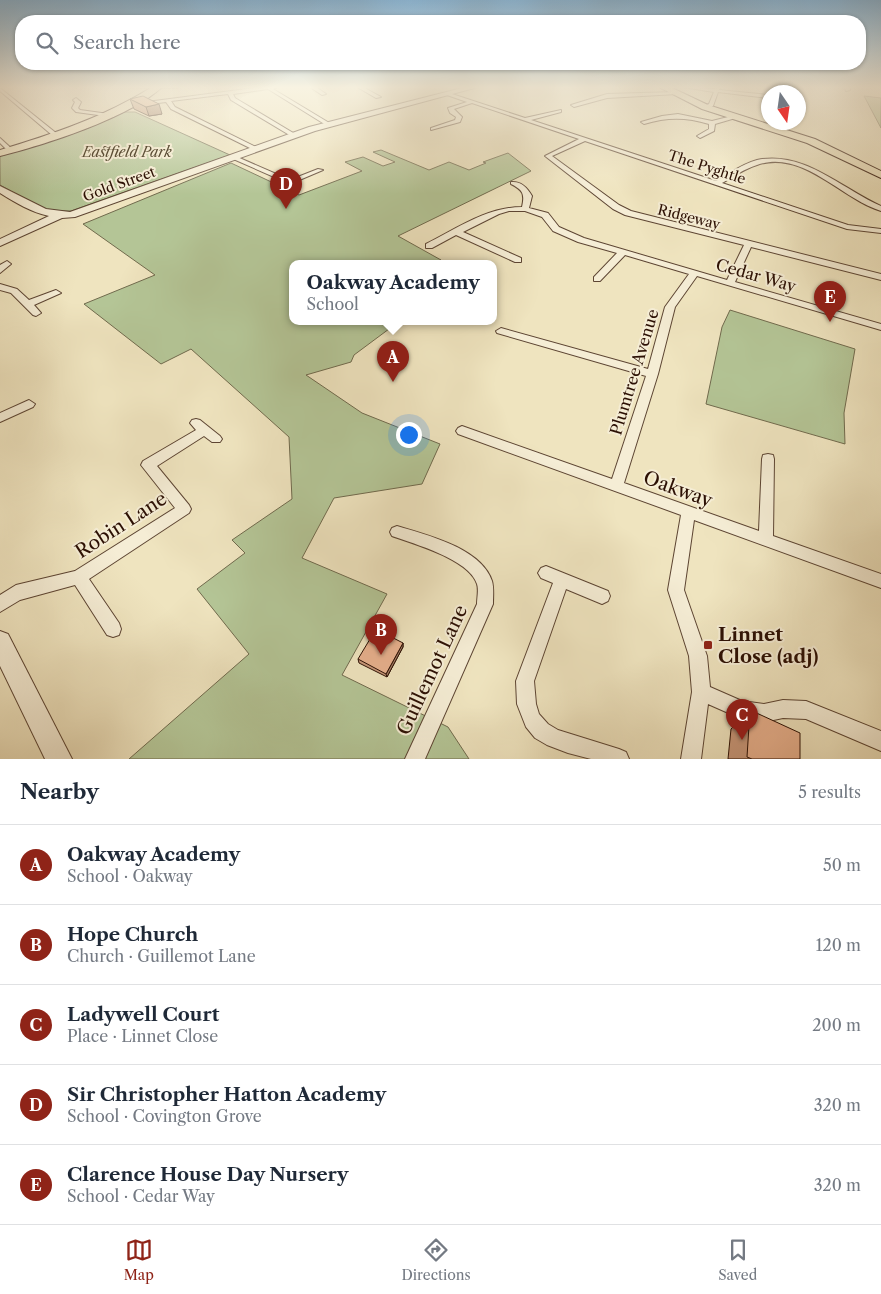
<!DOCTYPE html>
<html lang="en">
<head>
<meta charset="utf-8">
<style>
	:root { --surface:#fff; --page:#f6f6f7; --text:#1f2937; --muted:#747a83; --line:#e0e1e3; --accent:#8f2418 }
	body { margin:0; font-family:"Libre Caslon Text",serif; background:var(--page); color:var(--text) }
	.compass { position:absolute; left:761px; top:85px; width:45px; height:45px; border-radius:50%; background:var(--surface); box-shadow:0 1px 4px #0004; rotate:167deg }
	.you { position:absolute; left:408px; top:434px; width:18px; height:18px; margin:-12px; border:4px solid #fff; border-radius:50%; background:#1a73e8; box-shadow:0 0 0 8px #1a73e833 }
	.badge { display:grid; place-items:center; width:32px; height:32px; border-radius:50%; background:var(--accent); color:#fff; font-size:16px; font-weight:700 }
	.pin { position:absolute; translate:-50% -41px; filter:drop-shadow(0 1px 2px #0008) }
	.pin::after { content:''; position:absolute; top:26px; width:18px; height:15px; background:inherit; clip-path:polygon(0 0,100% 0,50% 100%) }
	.popup { position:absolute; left:289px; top:260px; width:208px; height:65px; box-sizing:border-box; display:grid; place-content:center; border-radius:10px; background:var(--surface); filter:drop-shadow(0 1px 4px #0005); font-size:16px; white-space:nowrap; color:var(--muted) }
	.popup b { font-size:19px; color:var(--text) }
	.popup::after { content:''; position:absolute; left:50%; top:100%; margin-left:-10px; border:10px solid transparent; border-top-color:var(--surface) }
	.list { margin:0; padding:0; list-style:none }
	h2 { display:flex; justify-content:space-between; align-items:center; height:65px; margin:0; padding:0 20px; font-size:21px }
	h2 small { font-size:16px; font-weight:400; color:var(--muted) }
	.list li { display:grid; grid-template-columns:32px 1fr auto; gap:15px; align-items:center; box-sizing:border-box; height:80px; padding:0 20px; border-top:1px solid var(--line) }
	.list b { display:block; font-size:19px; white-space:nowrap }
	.list p { margin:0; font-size:16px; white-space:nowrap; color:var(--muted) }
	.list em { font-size:16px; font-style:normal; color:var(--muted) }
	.icon { flex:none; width:28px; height:28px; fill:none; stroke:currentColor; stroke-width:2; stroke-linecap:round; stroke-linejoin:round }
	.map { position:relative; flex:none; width:881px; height:759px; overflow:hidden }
	.search { position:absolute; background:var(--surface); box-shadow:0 1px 4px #0004; left:15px; right:15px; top:15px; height:55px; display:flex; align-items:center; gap:12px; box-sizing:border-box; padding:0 18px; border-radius:20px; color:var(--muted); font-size:19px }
	.sheet { height:465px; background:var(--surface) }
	nav { display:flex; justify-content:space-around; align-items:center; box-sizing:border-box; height:70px; border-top:1px solid var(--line); background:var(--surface); font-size:14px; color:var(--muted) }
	nav a { display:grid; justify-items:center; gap:2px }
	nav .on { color:var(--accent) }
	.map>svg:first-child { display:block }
</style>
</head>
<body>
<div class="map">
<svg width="881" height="759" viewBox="0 0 881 759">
	<rect width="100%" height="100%" fill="#efe4bf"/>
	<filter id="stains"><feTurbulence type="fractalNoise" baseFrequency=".004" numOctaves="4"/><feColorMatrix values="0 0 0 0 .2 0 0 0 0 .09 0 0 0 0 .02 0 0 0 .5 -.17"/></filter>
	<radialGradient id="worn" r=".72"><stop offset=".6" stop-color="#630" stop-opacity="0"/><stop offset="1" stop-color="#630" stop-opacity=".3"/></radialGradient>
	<g fill="#b4c596" stroke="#706a4d">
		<path d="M864,96L881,98V128Z"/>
		<path d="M124,112H135L230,155L71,211H46L0,185V154L88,128Z"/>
		<path d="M381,150L429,170L449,162L469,170L486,163L483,162L508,153L531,171L398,236L441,260L435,263H293V321H390L393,326L354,355L351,362L306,375L362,413L440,444L422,484L334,498L302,558L387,594L342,675L448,727L469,759H129L249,654L197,589L245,553L232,540L292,499L289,437L191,349L161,364L84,304L155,275L83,224L231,163L299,195L362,171L345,162L363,157L383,166L395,162L373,152Z"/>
		<path d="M730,310L855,349L844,413L845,444L706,404L722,327Z"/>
	</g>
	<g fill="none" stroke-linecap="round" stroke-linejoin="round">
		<defs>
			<g id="minor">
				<path d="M103,87H179L177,88Z"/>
				<path d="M261,87H278L273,89L331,124L326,125L268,89L233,94L235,98L295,134V136H291L231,100L228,94L171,101L175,107L258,148V150L256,151L171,109L166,102L142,105L139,103Z"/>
				<path d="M310,87H316L326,94L322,95Z"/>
				<path d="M357,87H363L381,97L376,98Z"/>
				<path d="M683,87L715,89V87H720L719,90L768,95V98L718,92L713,106L705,109L702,107L709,104L714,92Z"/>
				<path d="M845,87H850V90L846,91Z"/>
				<path d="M0,88L56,133L61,135V137L52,135L0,91Z"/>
				<path d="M675,92L677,94L607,98L574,107L571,105L607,94Z"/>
				<path d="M449,93L525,118L561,110V112L531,120L716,181C729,174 742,164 757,160C804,150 842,189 881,206V211C841,199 803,149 757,165C744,169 733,177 722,183L848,225L881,229V233L847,229L585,141L552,156L619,205L631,211L881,274V280L751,247L735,282L881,324V330L697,276L675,307L658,374L624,483L759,531L762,459L763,455L768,454L773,455L774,459L773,536L881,574V588L694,520L684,590L707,656L710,687L742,701L764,704L783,700L806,701L881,731V751L806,719L783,718L764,722L742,719L708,704L701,759H681L692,692L689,656L668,590L681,515L458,434L456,431L458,428L462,426L612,479L646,376L497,333L496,331L501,328L648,369L665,307L689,274L625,255L600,281H594V277L617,253L578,242L553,231L542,217L525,211H509L499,214L463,232L521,258V262H515L456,235L432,248H426V244C456,229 487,207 522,207C525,194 523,190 511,184V182C521,181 527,187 532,196L529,208L548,213L559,227L584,238L727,280L744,245L625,215L613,209L545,156L579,139L472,103L454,109L462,117L460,122L431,130V128L455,120L456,117L450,113L448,108L467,102L447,95Z"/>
				<path d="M76,98L81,102L78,108L80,110L116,115L113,117L76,112L72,108L75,102L73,100Z"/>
				<path d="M678,114L712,121L736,115L739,117L715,124L714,131L700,138L697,136L709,129V124C686,117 667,117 644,124L641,122L662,116Z"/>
				<path d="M0,138L12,149V151H8L0,143Z"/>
				<path d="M231,156H235L290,180L318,169L323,170L290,184L231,158Z"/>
				<path d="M7,261L11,264L0,273V265Z"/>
				<path d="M0,284L17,289L29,300L56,290L61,293L34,305L41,313L36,316L33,315L11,293L0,290Z"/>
				<path d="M29,400L35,404L33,407L0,422V413Z"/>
				<path d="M196,419L200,420L220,436L222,439L220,442H212L204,436L157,466L189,505L191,509L189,513L89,579L119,623L121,629L119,635L113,637L107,635L75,585L20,600L0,612V595L16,585L75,571L175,508L141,465L143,461L196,430L190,423L192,420Z"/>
				<path d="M397,526C427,535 481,548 492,581C494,588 493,596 493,604L425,759H405L477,604C477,598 479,590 477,584C469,559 414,544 392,536L390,532L392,528Z"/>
				<path d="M546,566L608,591L610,596L608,601L602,604L566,589L534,681L536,704L539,714L548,724L558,730L619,749L626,752L629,759H591L568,753L547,745L535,738L526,727L517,704L516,681L553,583L541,578L538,573L541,568Z"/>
			</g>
			<g id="tertiary">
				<path d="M466,87H478L315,131L75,217L62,218L0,246V239L49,216C31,212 16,203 0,193V186L46,209L70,212L309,127Z"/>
				<path d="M0,631L8,634L72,759H45L0,666Z"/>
			</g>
			<g id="primary">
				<path d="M152,87H162C129,118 44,145 0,156V150C53,134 104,117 152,87Z"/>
				<path d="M659,87H670L708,105L815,139L881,171V178L807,143L702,109Z"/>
			</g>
		</defs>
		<use href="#minor" stroke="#5d4533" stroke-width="2"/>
		<use href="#tertiary" stroke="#5d4533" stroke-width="2"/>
		<use href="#primary" stroke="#2c1004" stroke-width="2"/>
		<use href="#minor" fill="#f5edd5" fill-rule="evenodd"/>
		<use href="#tertiary" fill="#f5edd5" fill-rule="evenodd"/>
		<use href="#primary" fill="#efe4bf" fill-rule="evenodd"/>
	</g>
	<g fill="#c79779" stroke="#2c1004">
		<path d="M130,99L162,114L149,116L134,109Z"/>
		<path d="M403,643V647L387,677L359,663L358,659Z"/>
		<path d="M750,710L800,759H728L731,729Z"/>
	</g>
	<g fill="#a27b63" stroke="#2c1004">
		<path d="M159,104L162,114L149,116L146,107Z"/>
		<path d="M403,643V647L387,677L386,674Z"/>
	</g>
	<g fill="#e7b08d" stroke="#2c1004">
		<path d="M143,96L159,104L146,107L130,99Z"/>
		<path d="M376,629L403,643L386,674L358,659Z"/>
		<path d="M750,710L800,733V759H752L747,757Z"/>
	</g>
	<linearGradient id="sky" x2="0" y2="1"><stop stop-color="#8bb7d7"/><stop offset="0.45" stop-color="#f8f3e2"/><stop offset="1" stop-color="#f8f3e2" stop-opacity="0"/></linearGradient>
	<rect width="881" height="194" fill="url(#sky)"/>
	<rect fill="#8f2418" stroke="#f5edd5" stroke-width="2" x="703" y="640" width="10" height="10" rx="2.5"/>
	<g text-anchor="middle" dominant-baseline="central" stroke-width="4" stroke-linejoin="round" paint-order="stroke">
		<g font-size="14" font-style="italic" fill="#5c4f37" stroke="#f5edd5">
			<text x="127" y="152">Eastfield Park</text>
		</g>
		<g font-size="14" fill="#2c1004" stroke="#f5edd5">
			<text transform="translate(707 167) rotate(18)">The Pyghtle</text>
			<text transform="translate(119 184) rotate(-20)">Gold Street</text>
			<text transform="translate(689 217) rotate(14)">Ridgeway</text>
		</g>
		<g font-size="16" fill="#2c1004" stroke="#f5edd5">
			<text transform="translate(756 275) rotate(16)">Cedar Way</text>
			<text transform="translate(634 372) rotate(-73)">Plumtree Avenue</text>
		</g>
		<g font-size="19" fill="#2c1004" stroke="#f5edd5">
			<text transform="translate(678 489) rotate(20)">Oakway</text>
			<text transform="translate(121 525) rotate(-33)">Robin Lane</text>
			<text transform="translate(432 670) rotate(-65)">Guillemot Lane</text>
		</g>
		<g font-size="19" font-weight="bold" fill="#2c1004" stroke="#f5edd5" text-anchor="start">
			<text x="718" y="634">Linnet<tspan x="718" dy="22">Close (adj)</tspan></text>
		</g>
	</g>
	<rect width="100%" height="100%" filter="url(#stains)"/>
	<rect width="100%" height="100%" fill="url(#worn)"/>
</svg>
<svg class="compass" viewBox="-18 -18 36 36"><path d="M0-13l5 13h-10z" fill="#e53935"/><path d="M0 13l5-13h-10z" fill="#747a83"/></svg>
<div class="you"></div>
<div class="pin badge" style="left:393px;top:382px">A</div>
<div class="popup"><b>Oakway Academy</b>School</div>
<div class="pin badge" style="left:381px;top:655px">B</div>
<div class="pin badge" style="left:742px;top:740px">C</div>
<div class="pin badge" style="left:286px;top:209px">D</div>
<div class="pin badge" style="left:830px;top:322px">E</div>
<div class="search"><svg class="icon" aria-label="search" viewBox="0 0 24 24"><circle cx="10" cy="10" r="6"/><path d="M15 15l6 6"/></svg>Search here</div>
</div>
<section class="sheet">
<h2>Nearby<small>5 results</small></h2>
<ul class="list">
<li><span class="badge">A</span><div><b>Oakway Academy</b><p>School · Oakway</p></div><em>50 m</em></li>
<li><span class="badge">B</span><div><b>Hope Church</b><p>Church · Guillemot Lane</p></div><em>120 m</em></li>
<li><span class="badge">C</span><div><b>Ladywell Court</b><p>Place · Linnet Close</p></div><em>200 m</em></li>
<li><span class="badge">D</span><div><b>Sir Christopher Hatton Academy</b><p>School · Covington Grove</p></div><em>320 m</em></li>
<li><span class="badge">E</span><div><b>Clarence House Day Nursery</b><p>School · Cedar Way</p></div><em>320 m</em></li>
</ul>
</section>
<nav>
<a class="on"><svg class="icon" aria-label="map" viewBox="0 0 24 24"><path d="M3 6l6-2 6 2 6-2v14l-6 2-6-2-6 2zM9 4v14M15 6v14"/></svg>Map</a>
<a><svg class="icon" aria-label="directions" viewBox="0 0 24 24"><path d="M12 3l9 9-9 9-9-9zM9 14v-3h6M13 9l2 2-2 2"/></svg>Directions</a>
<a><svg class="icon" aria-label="saved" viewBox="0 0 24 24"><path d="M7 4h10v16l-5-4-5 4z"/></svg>Saved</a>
</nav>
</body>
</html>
